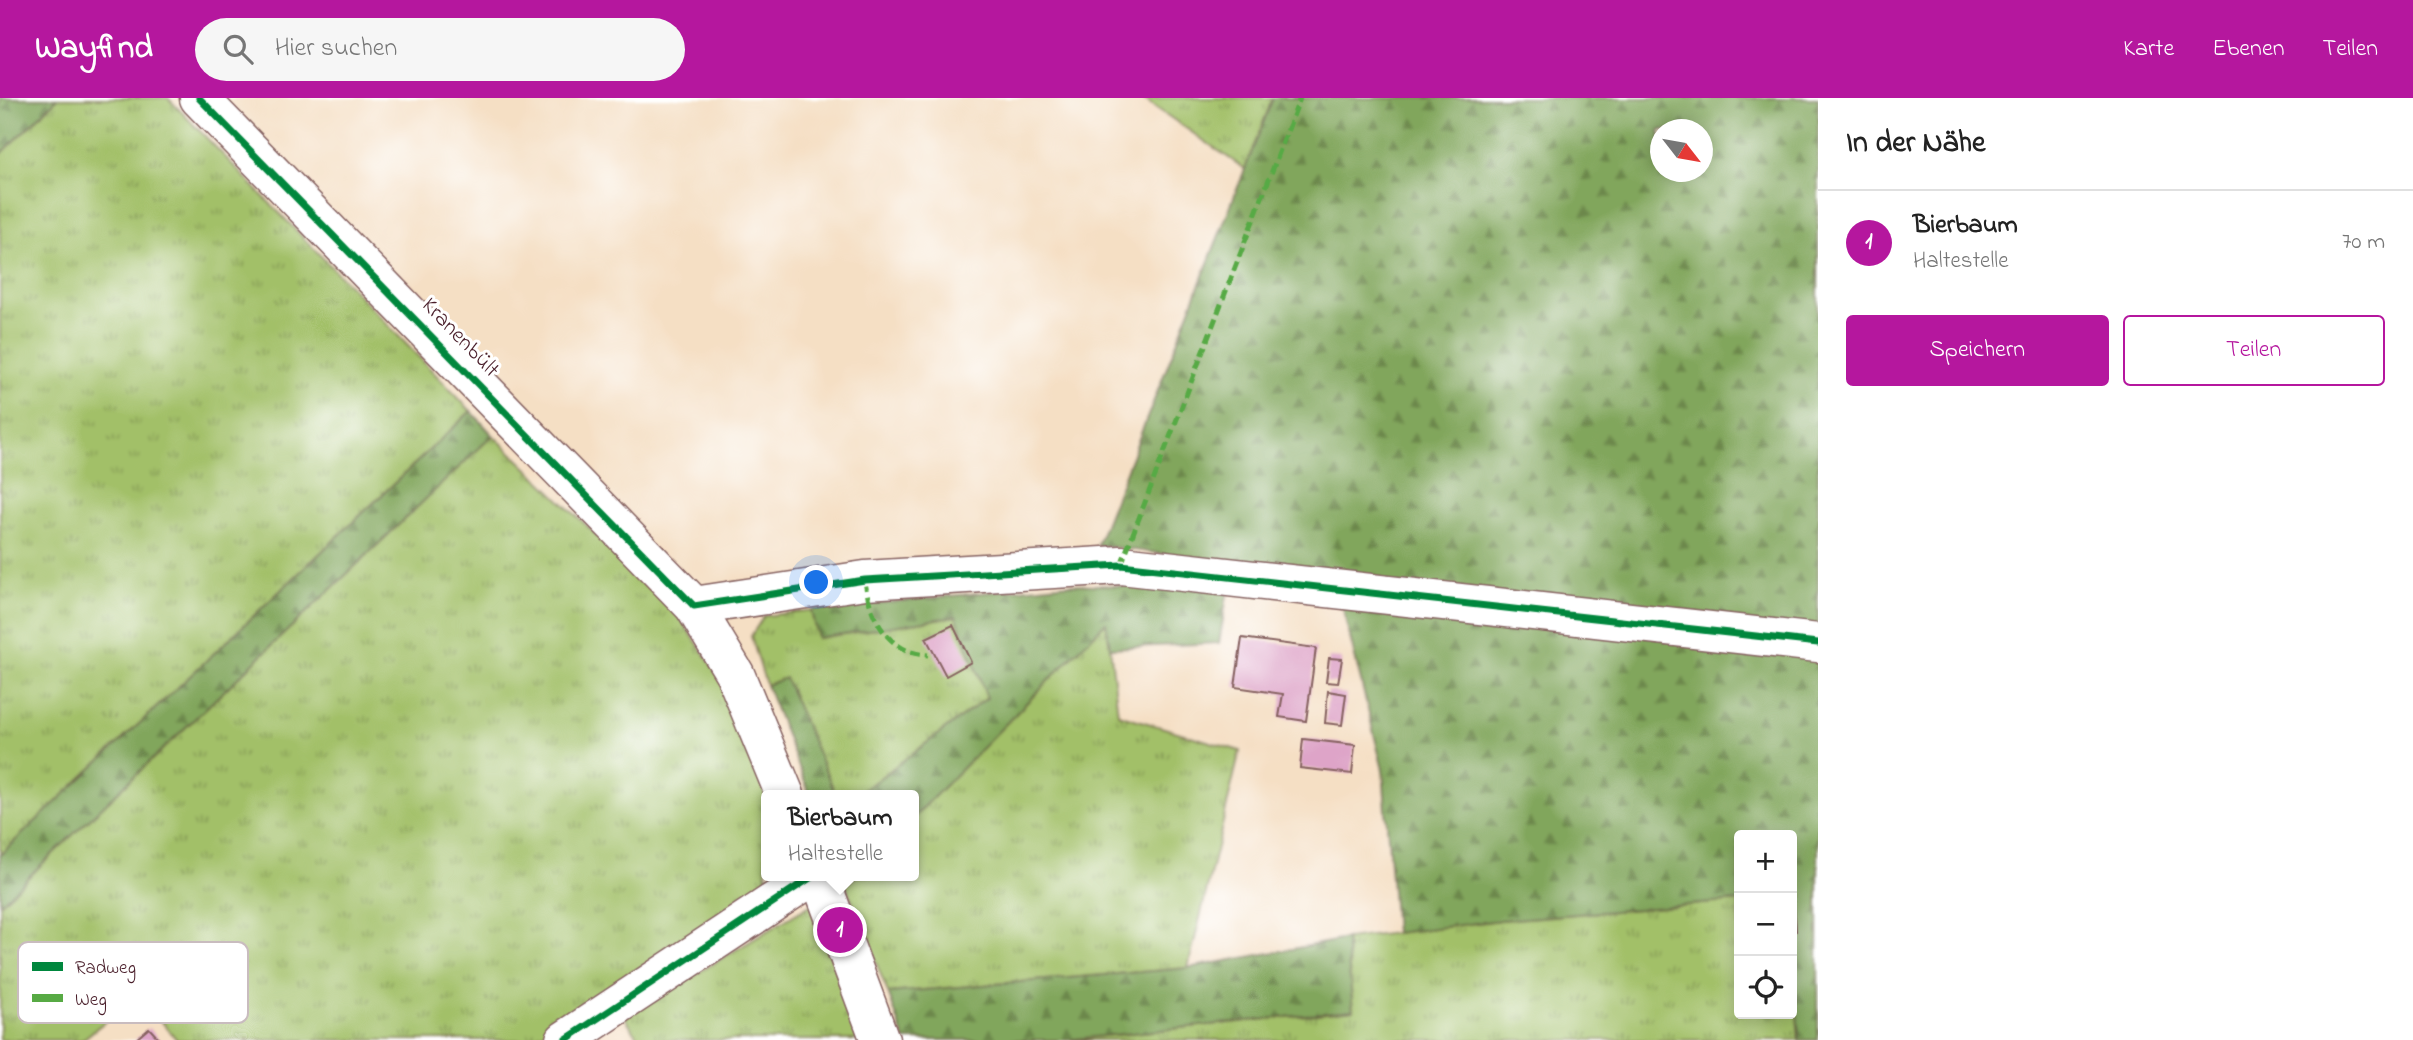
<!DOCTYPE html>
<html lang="de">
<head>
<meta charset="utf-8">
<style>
	:root { --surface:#fff; --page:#f6f6f6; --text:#222; --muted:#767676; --line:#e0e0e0; --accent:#b5179e }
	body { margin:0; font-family:"Indie Flower",sans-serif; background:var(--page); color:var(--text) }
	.controls { position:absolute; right:21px; bottom:21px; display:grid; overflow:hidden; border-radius:7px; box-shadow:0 4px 18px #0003 }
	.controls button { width:63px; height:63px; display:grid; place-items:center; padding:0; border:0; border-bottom:2px solid var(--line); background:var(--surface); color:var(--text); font:35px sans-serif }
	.compass { position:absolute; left:1650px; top:21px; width:63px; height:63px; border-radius:50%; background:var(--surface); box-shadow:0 4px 18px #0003; rotate:121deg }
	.you { position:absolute; left:817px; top:485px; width:24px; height:24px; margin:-18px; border:5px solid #fff; border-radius:50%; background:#1a73e8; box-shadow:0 0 0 10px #1a73e833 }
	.badge { display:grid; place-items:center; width:46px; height:46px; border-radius:50%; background:var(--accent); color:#fff; font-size:23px; font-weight:700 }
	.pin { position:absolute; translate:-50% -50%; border:4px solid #fff; box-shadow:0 2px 7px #0006 }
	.popup { position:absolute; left:761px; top:692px; width:158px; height:91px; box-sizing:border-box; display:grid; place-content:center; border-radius:7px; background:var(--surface); filter:drop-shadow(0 2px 5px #0005); font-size:23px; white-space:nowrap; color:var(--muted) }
	.popup b { font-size:26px; color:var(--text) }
	.popup::after { content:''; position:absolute; left:50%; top:100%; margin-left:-14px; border:14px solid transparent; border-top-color:var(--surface) }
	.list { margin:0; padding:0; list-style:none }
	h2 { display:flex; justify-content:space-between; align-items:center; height:91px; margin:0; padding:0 28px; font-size:30px }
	h2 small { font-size:23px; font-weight:400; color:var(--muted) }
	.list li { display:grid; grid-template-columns:46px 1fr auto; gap:21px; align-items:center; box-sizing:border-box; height:105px; padding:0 28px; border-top:2px solid var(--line) }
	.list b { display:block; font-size:26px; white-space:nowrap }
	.list p { margin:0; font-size:23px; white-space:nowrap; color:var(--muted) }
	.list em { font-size:23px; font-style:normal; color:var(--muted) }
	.actions { display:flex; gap:14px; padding:21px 28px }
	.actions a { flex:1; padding:16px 0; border:2px solid var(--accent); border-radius:7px; text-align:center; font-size:24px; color:var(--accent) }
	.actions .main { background:var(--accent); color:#fff }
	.icon { flex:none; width:38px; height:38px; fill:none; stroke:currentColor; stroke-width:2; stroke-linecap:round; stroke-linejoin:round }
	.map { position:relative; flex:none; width:1818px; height:942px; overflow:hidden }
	header { display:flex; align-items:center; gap:42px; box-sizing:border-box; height:98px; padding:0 35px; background:var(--accent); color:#fff }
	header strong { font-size:33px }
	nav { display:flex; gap:38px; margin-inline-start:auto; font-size:24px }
	.search { width:490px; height:63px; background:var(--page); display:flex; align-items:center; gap:18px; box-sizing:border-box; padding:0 24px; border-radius:38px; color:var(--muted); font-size:26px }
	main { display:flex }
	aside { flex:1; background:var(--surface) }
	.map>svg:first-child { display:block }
</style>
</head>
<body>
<header>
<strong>Wayfind</strong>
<div class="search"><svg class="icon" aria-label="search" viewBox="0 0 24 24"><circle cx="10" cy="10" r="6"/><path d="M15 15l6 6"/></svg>Hier suchen</div>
<nav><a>Karte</a><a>Ebenen</a><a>Teilen</a></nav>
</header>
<main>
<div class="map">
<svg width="1818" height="942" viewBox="0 0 1818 942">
	<defs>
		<pattern id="grass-tufts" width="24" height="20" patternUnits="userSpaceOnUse" patternTransform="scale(1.75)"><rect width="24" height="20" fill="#a2c068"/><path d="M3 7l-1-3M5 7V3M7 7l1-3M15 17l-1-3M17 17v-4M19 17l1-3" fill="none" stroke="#869b56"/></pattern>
		<pattern id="forest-firs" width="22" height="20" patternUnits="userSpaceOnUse" patternTransform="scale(1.75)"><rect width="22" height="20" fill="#81a65c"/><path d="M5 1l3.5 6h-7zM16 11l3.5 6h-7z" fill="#6c874c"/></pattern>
	</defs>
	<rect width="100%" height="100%" fill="#fff"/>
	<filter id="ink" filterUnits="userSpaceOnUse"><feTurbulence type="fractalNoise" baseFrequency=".0143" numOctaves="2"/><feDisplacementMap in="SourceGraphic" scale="14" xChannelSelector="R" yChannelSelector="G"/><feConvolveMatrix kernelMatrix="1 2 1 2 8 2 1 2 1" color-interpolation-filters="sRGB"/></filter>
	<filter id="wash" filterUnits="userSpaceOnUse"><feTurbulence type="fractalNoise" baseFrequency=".00686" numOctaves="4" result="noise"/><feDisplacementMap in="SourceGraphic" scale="28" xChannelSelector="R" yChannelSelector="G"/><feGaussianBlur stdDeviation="1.57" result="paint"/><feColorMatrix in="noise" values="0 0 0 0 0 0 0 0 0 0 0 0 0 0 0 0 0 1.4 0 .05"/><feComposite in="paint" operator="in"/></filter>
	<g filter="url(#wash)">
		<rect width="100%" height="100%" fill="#f5dfc4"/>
		<g fill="url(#grass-tufts)" stroke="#76704a" stroke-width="2">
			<path d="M58,0H168L471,313L0,757V57Z"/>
			<path d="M1142,0H1273L1245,71Z"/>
			<path d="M493,337L677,515L723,584L766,697V778H779L532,942H177L139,896L82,942H0V806Z"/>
			<path d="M811,512L817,540L956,518L987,600L857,697H836L784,581L766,587L751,538L764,518Z"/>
			<path d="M1107,523L1118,616L1240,653L1188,870L888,895L846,788L856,778H914V719Z"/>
			<path d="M1739,803V916H1792V843L1799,942H1065L1353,912L1346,841L1501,822Z"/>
			<path d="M812,806L861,942H640L625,919Z"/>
		</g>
		<g fill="url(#forest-firs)" stroke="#666244" stroke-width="2" fill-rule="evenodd">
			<path d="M0,0H58L0,57Z"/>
			<path d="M1273,0H1818V942H1799L1792,843V737H1739V803L1501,822L1395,835L1383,672L1335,479L1097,447ZM1660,32H1702V74H1660Z"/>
			<path d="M471,313L493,337L0,806V757Z"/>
			<path d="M1069,486L1228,492L1219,545L1110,550L1106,524L914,719V697H857L987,600L956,518L817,540L811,512Z"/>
			<path d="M785,580L836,697H810L766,587Z"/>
			<path d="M1346,841L1353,912L1065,942H905L888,895L1188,870Z"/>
		</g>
		<g id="blocks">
			<g fill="#dea4c8">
				<path d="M953,527L971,564L946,578L926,540Z"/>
				<path d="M1242,540L1316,550L1306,623L1279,619L1283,596L1235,589Z"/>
				<path d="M1329,560L1342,561L1338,585L1326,584Z"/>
				<path d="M1328,593L1346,596L1342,627L1325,625Z"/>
				<path d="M1303,641L1355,647L1352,676L1300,670Z"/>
				<path d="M1792,804H1794L1796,833L1792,834Z"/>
				<path d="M149,930L160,942H135Z"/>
			</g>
		</g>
	</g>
	<g filter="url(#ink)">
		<use href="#blocks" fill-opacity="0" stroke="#866261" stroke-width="2"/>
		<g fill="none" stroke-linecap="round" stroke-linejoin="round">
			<defs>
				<g id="minor">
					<path d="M199,0L694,508L735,576L785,697"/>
					<path d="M694,508L865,482L1121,467L1818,545"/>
					<path d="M819,778L880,942"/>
					<path d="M565,942L813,778"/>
				</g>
			</defs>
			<use href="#minor" stroke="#866261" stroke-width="41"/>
			<use href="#minor" stroke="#fff" stroke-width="38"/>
			<g stroke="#57aa44" stroke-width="5" stroke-dasharray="10 5" stroke-linecap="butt">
				<path d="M1121,467L1300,0"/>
				<path d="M865,482C869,518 887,555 928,557"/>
			</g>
			<defs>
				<g id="cycleway">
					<path d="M199,0L694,508L865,482L1121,467L1818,545"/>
					<path d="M565,942L813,778"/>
				</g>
			</defs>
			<use href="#cycleway" stroke="#fff" stroke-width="11"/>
			<use href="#cycleway" stroke="#00873e" stroke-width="7"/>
		</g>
	</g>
	<g text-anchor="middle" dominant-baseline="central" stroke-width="6" stroke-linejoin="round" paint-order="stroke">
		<g font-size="23" fill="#4a1f2b" stroke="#fff">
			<text transform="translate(460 240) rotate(46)">Kranenbült</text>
		</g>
	</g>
	<rect x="18" y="844" width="230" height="81" rx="10" fill="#fff" stroke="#c9bcbf" stroke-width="2"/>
	<rect x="32" y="864" width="31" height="9" fill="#00873e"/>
	<rect x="32" y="896" width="31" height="8" fill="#57aa44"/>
	<g font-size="19" fill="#4a1f2b">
		<text x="75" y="875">Radweg</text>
		<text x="75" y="907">Weg</text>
	</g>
</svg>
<div class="controls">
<button>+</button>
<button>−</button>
<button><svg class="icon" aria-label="locate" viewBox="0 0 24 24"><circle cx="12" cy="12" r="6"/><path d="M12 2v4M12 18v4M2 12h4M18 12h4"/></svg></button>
</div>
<svg class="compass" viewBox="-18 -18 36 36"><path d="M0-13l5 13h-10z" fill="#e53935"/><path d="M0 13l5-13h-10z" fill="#767676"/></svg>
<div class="you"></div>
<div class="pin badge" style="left:840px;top:832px">1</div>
<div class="popup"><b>Bierbaum</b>Haltestelle</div>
</div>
<aside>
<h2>In der Nähe<small></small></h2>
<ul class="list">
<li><span class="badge">1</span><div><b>Bierbaum</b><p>Haltestelle</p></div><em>70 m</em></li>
</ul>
<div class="actions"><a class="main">Speichern</a><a>Teilen</a></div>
</aside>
</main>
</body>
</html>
